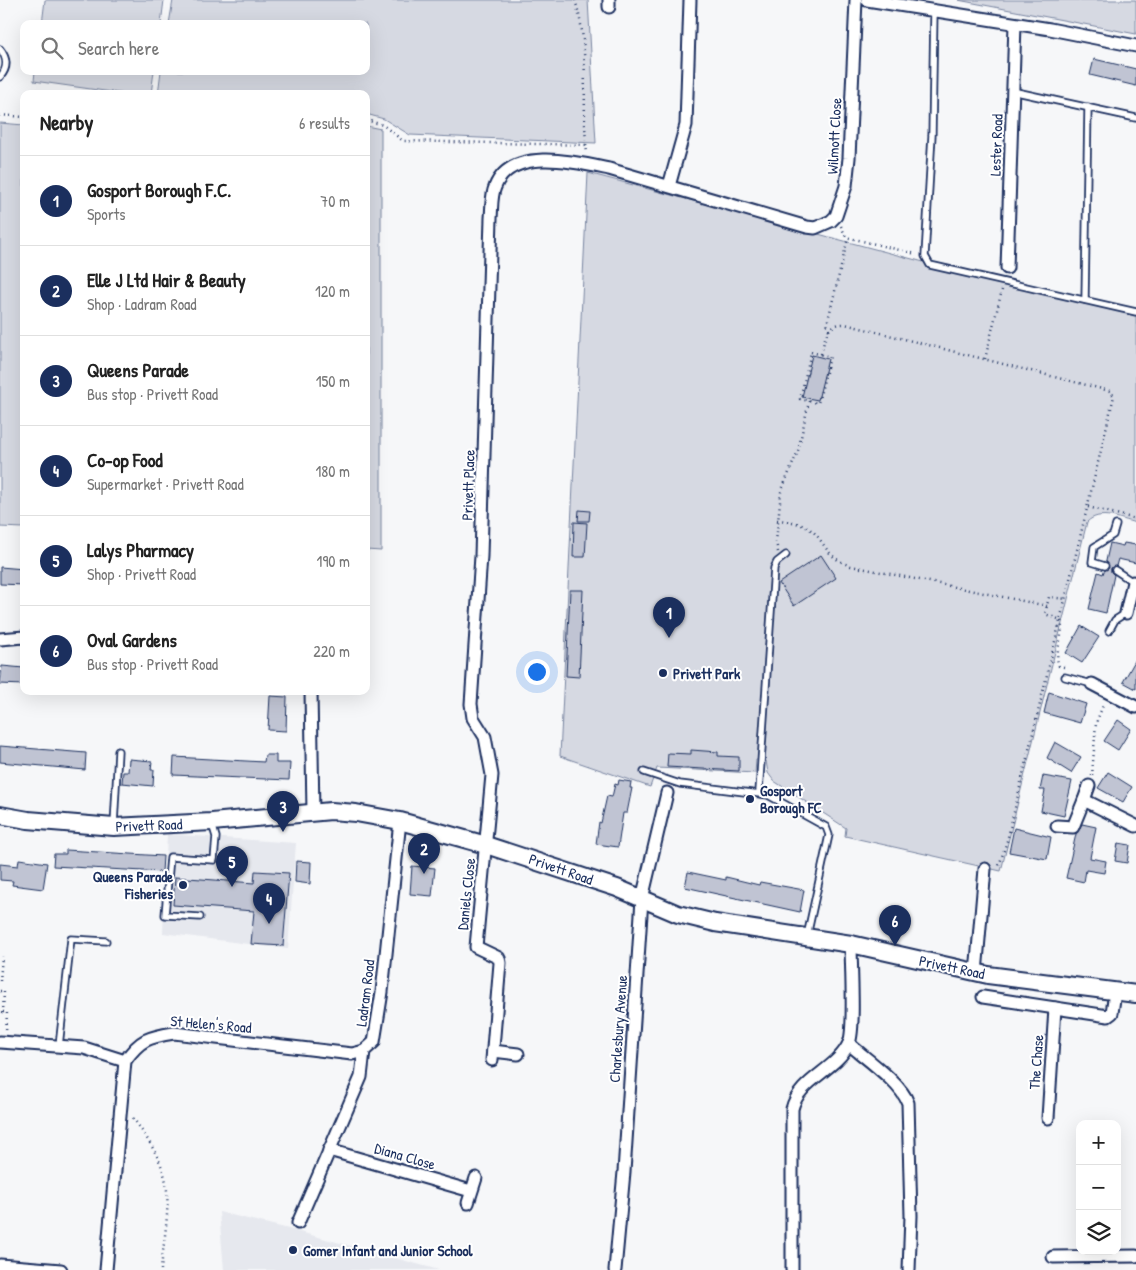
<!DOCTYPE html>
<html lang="en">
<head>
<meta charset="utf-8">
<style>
	:root { --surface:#fff; --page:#f2f2f2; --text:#222; --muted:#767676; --line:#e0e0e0; --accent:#1b2f5e }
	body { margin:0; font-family:"Patrick Hand",sans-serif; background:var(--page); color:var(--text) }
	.controls { position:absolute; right:15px; bottom:15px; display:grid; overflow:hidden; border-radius:10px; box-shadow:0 5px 20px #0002 }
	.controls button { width:45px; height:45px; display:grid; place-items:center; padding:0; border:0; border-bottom:1px solid var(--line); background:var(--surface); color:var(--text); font:25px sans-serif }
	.you { position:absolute; left:536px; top:671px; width:18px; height:18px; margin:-12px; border:4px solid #fff; border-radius:50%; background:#1a73e8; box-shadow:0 0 0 8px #1a73e833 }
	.badge { display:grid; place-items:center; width:32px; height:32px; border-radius:50%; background:var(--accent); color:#fff; font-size:16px; font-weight:700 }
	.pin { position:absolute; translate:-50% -41px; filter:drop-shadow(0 1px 2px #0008) }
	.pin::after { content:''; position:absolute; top:26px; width:18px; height:15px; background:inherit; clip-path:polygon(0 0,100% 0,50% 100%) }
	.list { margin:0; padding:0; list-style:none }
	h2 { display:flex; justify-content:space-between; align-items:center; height:65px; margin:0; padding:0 20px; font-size:21px }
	h2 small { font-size:16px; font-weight:400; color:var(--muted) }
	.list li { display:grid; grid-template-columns:32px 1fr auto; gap:15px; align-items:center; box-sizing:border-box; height:90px; padding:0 20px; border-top:1px solid var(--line) }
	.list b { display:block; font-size:19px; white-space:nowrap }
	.list p { margin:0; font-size:16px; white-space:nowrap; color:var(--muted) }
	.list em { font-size:16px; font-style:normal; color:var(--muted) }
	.icon { flex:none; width:28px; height:28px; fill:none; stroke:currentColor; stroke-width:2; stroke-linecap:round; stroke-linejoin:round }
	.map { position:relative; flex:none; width:1136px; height:1270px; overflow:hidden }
	.search { position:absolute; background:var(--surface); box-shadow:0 5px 20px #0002; left:20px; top:20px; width:350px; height:55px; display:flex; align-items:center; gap:12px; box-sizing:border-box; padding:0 18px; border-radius:10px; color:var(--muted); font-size:19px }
	.panel { position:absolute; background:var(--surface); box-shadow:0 5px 20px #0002; left:20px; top:90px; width:350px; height:605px; border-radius:10px }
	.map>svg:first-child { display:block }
</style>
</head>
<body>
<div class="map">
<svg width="1136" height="1270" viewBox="0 0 1136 1270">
	<rect width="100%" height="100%" fill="#f6f7f9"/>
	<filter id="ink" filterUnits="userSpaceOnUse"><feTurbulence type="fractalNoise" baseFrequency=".02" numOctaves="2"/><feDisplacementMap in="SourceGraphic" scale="10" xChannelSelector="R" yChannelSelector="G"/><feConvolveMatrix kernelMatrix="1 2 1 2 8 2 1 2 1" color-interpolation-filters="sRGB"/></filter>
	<g filter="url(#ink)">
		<g fill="#e6e8ee">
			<path d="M167,834L296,843L288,949L163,933Z"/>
			<path d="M219,1212L289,1229L439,1270H224Z"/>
		</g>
		<g fill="#d6d9e2" stroke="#7884a0">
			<path d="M45,0H164L161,24H42Z"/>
			<path d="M173,0H588L596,143L410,135L384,119L366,114V94H158L161,71H366V24H169Z"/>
			<path d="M958,0H1136V34Z"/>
			<path d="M35,71H154L151,94H126L34,81Z"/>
			<path d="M0,123L24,125V528L0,527Z"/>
			<path d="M366,126L381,129V551L366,550Z"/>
			<path d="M588,173L1033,291L1136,315V523C1120,519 1100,509 1087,522L1001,871L845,836L846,828L774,781L768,773L766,761L756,760L755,773L657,768L650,787L560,756Z"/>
		</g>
		<g fill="#c0c4d3" stroke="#1b2f5e">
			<path d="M1094,59L1136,69V86L1090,75Z"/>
			<path d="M812,355L828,359L818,400L802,397Z"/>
			<path d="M579,510L590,511L589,521H578Z"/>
			<path d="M574,522L587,523L585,557H573Z"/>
			<path d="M1110,543L1123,546L1124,543L1136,545V563L1118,559L1116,566L1111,568V572L1114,575L1106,613L1089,609L1098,572L1103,574L1104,571L1109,568L1106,561Z"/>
			<path d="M821,555L836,578L794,606L779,583Z"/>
			<path d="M0,567L24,569V585L0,584Z"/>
			<path d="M570,590H583L579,677L566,676Z"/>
			<path d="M1081,626L1099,637L1082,663L1066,653Z"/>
			<path d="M1136,659V689L1123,682Z"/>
			<path d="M2,666L24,668V685L0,684Z"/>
			<path d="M1049,692L1086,704L1080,723L1044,713Z"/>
			<path d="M270,696L287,697L286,731L268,730Z"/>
			<path d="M1118,720L1131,729L1118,750L1104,741Z"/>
			<path d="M1055,742L1081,757L1071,773L1047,758Z"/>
			<path d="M0,746L86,753L85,770L0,762Z"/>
			<path d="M691,750L718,752V756L739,757V771L667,767L668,753L691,754Z"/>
			<path d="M265,755H276V763H290L289,780L173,775L174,757L264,762Z"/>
			<path d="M129,759L152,761L151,770H154L153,786L122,783L123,772H128Z"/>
			<path d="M1108,772L1132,787L1123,802L1098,788Z"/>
			<path d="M1043,776L1072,781L1064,816L1041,811L1045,790H1040Z"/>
			<path d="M619,780L631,782L630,788H632L627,813H623L618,847L596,844L599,822L601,823L607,796L612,797L615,784L618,785Z"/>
			<path d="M1082,824L1096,827L1090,858L1106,861L1104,873L1086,870L1084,882L1066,878L1076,834Z"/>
			<path d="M1014,828L1051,837L1047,859L1009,852Z"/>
			<path d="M1118,843L1130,845L1127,863L1115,861Z"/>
			<path d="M66,850L163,856L162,872L53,866L54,854H66Z"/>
			<path d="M19,859L47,863L43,889L12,885L13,881L0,880V864L18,866Z"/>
			<path d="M296,861L311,862L310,884L295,882Z"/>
			<path d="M412,866L435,868L432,896L410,894Z"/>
			<path d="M255,871L289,873L283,946L251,944L254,911L173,905L175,877L254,883Z"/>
			<path d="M688,872L726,880V877L759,885L760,882L804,890L800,912L685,887Z"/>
		</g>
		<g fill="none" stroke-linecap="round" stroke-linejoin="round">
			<defs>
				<g id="service">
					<path d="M934,11L932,135L925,256L930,265L1136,312"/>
					<path d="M0,49C8,59 8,68 0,77"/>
					<path d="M1012,91L1136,118"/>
					<path d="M1085,300L1088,107"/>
					<path d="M1105,566L1092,562L1094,547L1113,535L1116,525"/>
					<path d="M1115,570L1133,582"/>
					<path d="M1109,631L1115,620L1126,613"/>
					<path d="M1065,677L1092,684"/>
					<path d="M644,772L680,784L768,795L826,827L829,835L807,936"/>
					<path d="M759,792L774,568L777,562L786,555"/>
					<path d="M114,825L118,751"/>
					<path d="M200,917L165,915L170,857L214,860L216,837L212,824"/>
					<path d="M59,1046L71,939L106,941"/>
				</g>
				<g id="minor">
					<path d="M609,0V7"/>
					<path d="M867,0L1050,29L1136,46"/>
					<path d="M669,186L686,125L690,0"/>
					<path d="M1007,268L1015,24"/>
					<path d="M1126,613L1133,582"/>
					<path d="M0,639L24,637"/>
					<path d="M1092,684L1136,707"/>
					<path d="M311,691L313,813"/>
					<path d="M1084,800L1089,786"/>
					<path d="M1057,826L1073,827L1084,800L1136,826"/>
					<path d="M976,973L985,869"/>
					<path d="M983,997L1108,1016L1112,1013L1115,992"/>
					<path d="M0,1042L84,1048L125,1061"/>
					<path d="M849,1044C865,1058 901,1083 908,1103L911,1216L909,1270"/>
					<path d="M493,1051L518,1054"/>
					<path d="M492,1060L500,963L499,958L476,947L492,775L485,737L473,718L471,704L481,556L491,218C492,207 491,196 495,187C511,146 576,162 609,169L807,227L815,228L831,221L836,216L846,186L849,158L856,0"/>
					<path d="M1048,1118L1055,1008"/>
					<path d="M329,1150L471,1191"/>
					<path d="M468,1203L476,1178"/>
					<path d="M298,1223L361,1077L364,1051L374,1042L382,992L400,821"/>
					<path d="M1053,1257L1136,1256"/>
					<path d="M0,1265L61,1270"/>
					<path d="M106,1270L125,1061C140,1039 149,1037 174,1033L352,1054L364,1051"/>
					<path d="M615,1270L624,1172L642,899L667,793"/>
					<path d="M792,1270V1109C799,1079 837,1070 849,1043C855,1030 851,964 851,944"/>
				</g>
				<path id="secondary" d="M0,815L28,820L114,827L212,822L331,811L356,813L400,821L486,845L617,888L678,914L715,923L851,944L988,975L1136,994"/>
			</defs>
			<use href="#service" stroke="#1b2f5e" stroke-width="9"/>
			<use href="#minor" stroke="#1b2f5e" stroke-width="15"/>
			<use href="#secondary" stroke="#1b2f5e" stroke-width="20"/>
			<g stroke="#1b2f5e" stroke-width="2.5" stroke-dasharray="1 4" stroke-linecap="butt">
				<path d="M575,0C591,50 581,102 587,153"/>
				<path d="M0,115L24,117"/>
				<path d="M366,120L383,125L403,141L586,145"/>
				<path d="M841,226L846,237L916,254"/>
				<path d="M829,330L827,324L848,238"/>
				<path d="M811,352L830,357L818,403L800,399Z"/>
				<path d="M821,354C825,339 826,323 845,324L1110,391L1114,396L1007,841L998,869"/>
				<path d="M985,359L1002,290"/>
				<path d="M1088,507L1136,519"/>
				<path d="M777,520C832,524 812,553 851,566L1047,606"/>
				<path d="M778,552L776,542L781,492L798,451L809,401"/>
				<path d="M1064,667L1059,666C1053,652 1065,636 1061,620L1045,614L1049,597L1066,599"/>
				<path d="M1092,776L1096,723L1104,703"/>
				<path d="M0,981L2,956"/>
				<path d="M0,991H4L3,1012H7L6,1032"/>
				<path d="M133,1118C148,1139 166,1165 167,1192C169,1217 163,1245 161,1270"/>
			</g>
			<use href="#service" stroke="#fff" stroke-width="5.5"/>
			<use href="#minor" stroke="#fff" stroke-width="11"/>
			<use href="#secondary" stroke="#fff" stroke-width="16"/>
		</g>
	</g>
	<g fill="#1b2f5e" stroke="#fff" stroke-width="2">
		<circle cx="663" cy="673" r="5"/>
		<circle cx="750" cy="799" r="5"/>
		<circle cx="183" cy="885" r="5"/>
		<circle cx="293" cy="1250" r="5"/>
	</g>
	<g text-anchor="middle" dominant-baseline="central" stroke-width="4" stroke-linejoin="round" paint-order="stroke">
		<g font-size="15" fill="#1b2f5e" stroke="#fff">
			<text transform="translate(834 136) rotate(-87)">Wilmott Close</text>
			<text transform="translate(996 145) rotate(-88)">Lester Road</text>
			<text transform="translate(468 485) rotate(-88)">Privett Place</text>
			<text transform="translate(149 825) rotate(-2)">Privett Road</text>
			<text transform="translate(561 869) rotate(19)">Privett Road</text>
			<text transform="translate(466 894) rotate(-84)">Daniels Close</text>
			<text transform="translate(952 967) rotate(12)">Privett Road</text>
			<text transform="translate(365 993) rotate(-83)">Ladram Road</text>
			<text transform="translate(211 1024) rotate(5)">St Helen's Road</text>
			<text transform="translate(618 1029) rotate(-86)">Charlesbury Avenue</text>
			<text transform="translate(1036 1062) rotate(-86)">The Chase</text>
			<text transform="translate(405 1156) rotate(16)">Diana Close</text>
		</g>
		<g font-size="15" font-weight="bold" fill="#1b2f5e" stroke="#fff" text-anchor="start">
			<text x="673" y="673">Privett Park</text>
			<text x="760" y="790">Gosport<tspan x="760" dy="17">Borough FC</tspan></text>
			<text x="173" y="876" text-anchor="end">Queens Parade<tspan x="173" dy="17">Fisheries</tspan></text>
			<text x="303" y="1250">Gomer Infant and Junior School</text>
		</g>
	</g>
</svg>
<div class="controls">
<button>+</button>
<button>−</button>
<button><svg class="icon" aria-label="layers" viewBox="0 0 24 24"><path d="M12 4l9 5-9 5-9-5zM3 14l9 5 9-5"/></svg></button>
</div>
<div class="you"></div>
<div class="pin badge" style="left:669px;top:638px">1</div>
<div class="pin badge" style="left:424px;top:874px">2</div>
<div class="pin badge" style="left:283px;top:832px">3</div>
<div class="pin badge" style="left:269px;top:924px">4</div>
<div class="pin badge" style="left:232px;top:887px">5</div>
<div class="pin badge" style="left:895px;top:946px">6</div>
<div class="search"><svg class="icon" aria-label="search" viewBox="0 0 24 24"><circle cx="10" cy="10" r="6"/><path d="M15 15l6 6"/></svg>Search here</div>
<section class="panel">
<h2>Nearby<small>6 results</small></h2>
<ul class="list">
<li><span class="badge">1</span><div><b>Gosport Borough F.C.</b><p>Sports</p></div><em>70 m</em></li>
<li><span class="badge">2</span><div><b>Elle J Ltd Hair &amp; Beauty</b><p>Shop · Ladram Road</p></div><em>120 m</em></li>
<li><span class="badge">3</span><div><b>Queens Parade</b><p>Bus stop · Privett Road</p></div><em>150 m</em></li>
<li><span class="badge">4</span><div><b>Co-op Food</b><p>Supermarket · Privett Road</p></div><em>180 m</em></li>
<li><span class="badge">5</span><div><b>Lalys Pharmacy</b><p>Shop · Privett Road</p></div><em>190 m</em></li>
<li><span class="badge">6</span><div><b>Oval Gardens</b><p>Bus stop · Privett Road</p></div><em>220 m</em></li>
</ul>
</section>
</div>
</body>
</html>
